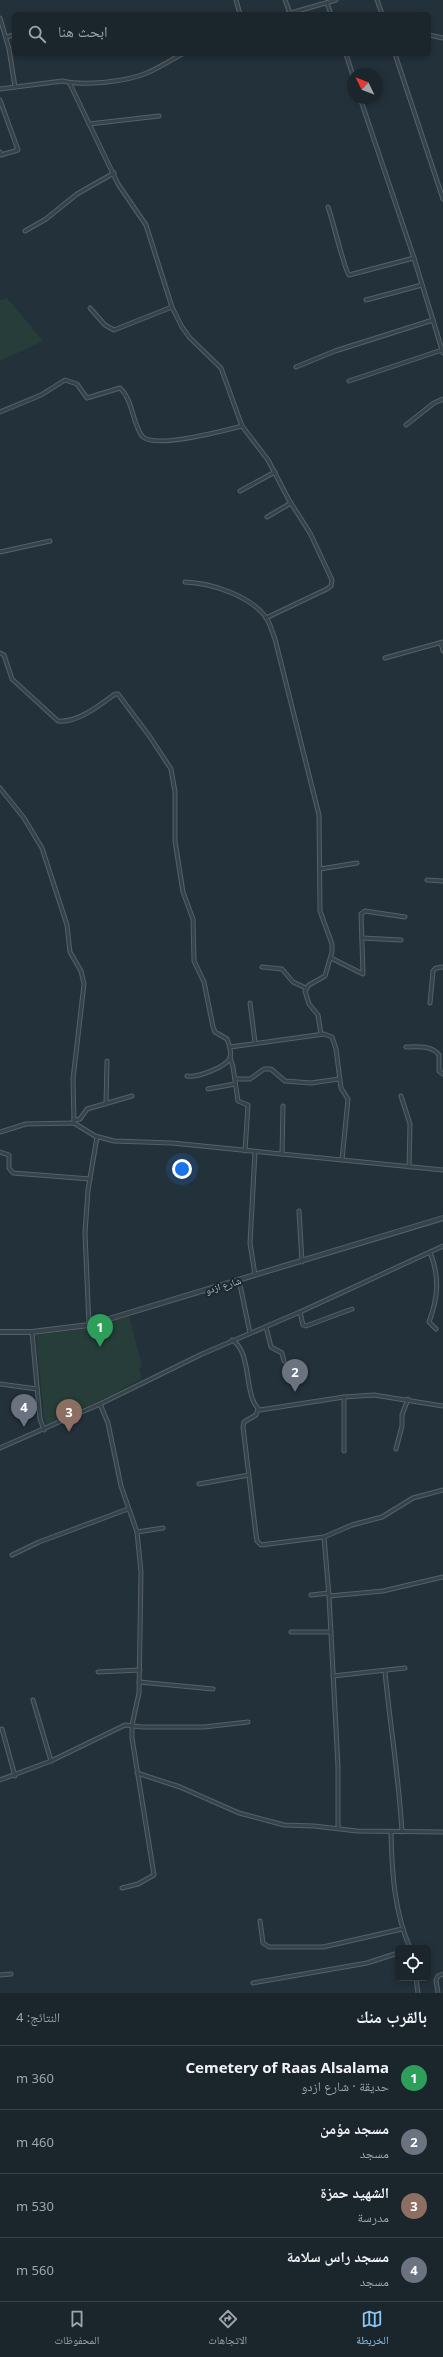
<!DOCTYPE html>
<html lang="ar">
<head>
<meta charset="utf-8">
<style>
	:root { --surface:#1a252c; --page:#273138; --text:#f1f3f6; --muted:#9fa5a9; --line:#384248; --accent:#8bc7f2 }
	body { margin:0; font-family:"Noto Sans","Noto Naskh Arabic",sans-serif; background:var(--page); color:var(--text); direction:rtl }
	.controls { position:absolute; right:12px; bottom:12px; display:grid; overflow:hidden; border-radius:6px; box-shadow:0 2px 6px #0003 }
	.controls button { width:36px; height:36px; display:grid; place-items:center; padding:0; border:0; border-bottom:1px solid var(--line); background:var(--surface); color:var(--text); font:20px sans-serif }
	.compass { position:absolute; left:347px; top:68px; width:36px; height:36px; border-radius:50%; background:var(--surface); box-shadow:0 2px 6px #0003; rotate:313deg }
	.you { position:absolute; left:182px; top:1169px; width:14px; height:14px; margin:-10px; border:3px solid #fff; border-radius:50%; background:#1a73e8; box-shadow:0 0 0 6px #1a73e833 }
	.badge { display:grid; place-items:center; width:26px; height:26px; border-radius:50%; background:var(--accent); color:#fff; font-size:13px; font-weight:700 }
	.pin { position:absolute; translate:-50% -33px; filter:drop-shadow(0 1px 2px #0008) }
	.pin::after { content:''; position:absolute; top:21px; width:14px; height:12px; background:inherit; clip-path:polygon(0 0,100% 0,50% 100%) }
	.list { margin:0; padding:0; list-style:none }
	h2 { display:flex; justify-content:space-between; align-items:center; height:52px; margin:0; padding:0 16px; font-size:17px }
	h2 small { font-size:13px; font-weight:400; color:var(--muted) }
	.list li { display:grid; grid-template-columns:26px 1fr auto; gap:12px; align-items:center; box-sizing:border-box; height:64px; padding:0 16px; border-top:1px solid var(--line) }
	.list b { display:block; font-size:15px; white-space:nowrap }
	.list p { margin:0; font-size:13px; white-space:nowrap; color:var(--muted) }
	.list em { font-size:13px; font-style:normal; color:var(--muted) }
	.icon { flex:none; width:22px; height:22px; fill:none; stroke:currentColor; stroke-width:2; stroke-linecap:round; stroke-linejoin:round }
	.map { position:relative; flex:none; width:443px; height:1993px; overflow:hidden; direction:ltr }
	.search { position:absolute; background:var(--surface); box-shadow:0 2px 6px #0003; left:12px; right:12px; top:12px; height:44px; display:flex; align-items:center; gap:10px; box-sizing:border-box; padding:0 14px; border-radius:6px; color:var(--muted); font-size:15px }
	.sheet { height:308px; background:var(--surface) }
	nav { display:flex; justify-content:space-around; align-items:center; box-sizing:border-box; height:56px; border-top:1px solid var(--line); background:var(--surface); font-size:11px; color:var(--muted) }
	nav a { display:grid; justify-items:center; gap:2px }
	nav .on { color:var(--accent) }
	.map>svg:first-child { display:block }
</style>
</head>
<body>
<div class="map">
<svg width="443" height="1993" viewBox="0 0 443 1993">
	<rect width="100%" height="100%" fill="#23313a"/>
	<g fill="#263d3a">
		<path d="M7,298L43,341L0,361V300Z"/>
		<path d="M129,1316L142,1366L139,1369L142,1378L112,1395L47,1425L44,1418L36,1335L91,1328Z"/>
	</g>
	<g fill="none" stroke-linecap="round" stroke-linejoin="round">
		<defs>
			<g id="minor">
				<path d="M236,0L240,14"/>
				<path d="M285,0L290,13"/>
				<path d="M377,0L382,14"/>
				<path d="M327,3L331,14"/>
				<path d="M287,14L336,0"/>
				<path d="M0,18L9,49L15,87"/>
				<path d="M429,35L443,38"/>
				<path d="M6,37L14,35"/>
				<path d="M346,54L353,76"/>
				<path d="M395,54L443,199"/>
				<path d="M70,84L118,184L146,225L172,307L182,327L190,338L221,368L242,426L268,460L289,500L310,533L332,580L331,586L327,589L266,618"/>
				<path d="M0,89L62,81C85,86 125,82 147,73C159,68 171,60 182,54"/>
				<path d="M360,98L414,258L443,353"/>
				<path d="M0,100L18,150L1,155L0,152"/>
				<path d="M89,124L159,116"/>
				<path d="M328,207C332,217 345,272 349,275L414,258"/>
				<path d="M25,231L46,219L77,194L114,173"/>
				<path d="M366,300L422,285"/>
				<path d="M90,308L105,325L114,330L172,307"/>
				<path d="M296,367L335,351L433,320"/>
				<path d="M349,381L442,350"/>
				<path d="M0,412L41,395L65,380L77,384L87,398L120,388C133,400 132,422 142,436C153,450 226,430 242,426"/>
				<path d="M406,425L434,403L443,399"/>
				<path d="M240,491L275,472"/>
				<path d="M267,517L291,503"/>
				<path d="M0,552L50,541"/>
				<path d="M185,582C211,583 248,595 265,616C270,622 272,632 275,639L319,815L320,911L332,944V952L325,976L309,985L305,991L309,1004L318,1015L321,1034"/>
				<path d="M441,643L443,651"/>
				<path d="M0,653L4,655L12,679L58,721C78,723 100,705 115,694H118L150,737L171,769L175,792V841L183,892L193,919L194,961L204,982L213,1027L215,1032L227,1039C229,1044 232,1052 230,1058C226,1067 197,1078 187,1076"/>
				<path d="M385,658L443,642"/>
				<path d="M0,788L24,818L42,848L67,925L70,952L81,971L84,984L73,1079L74,1123"/>
				<path d="M320,869L357,863"/>
				<path d="M427,880L443,881"/>
				<path d="M362,938L401,940"/>
				<path d="M331,958L363,974L361,914L365,911L405,917"/>
				<path d="M262,967L282,969L293,982L306,988"/>
				<path d="M250,1003L255,1042"/>
				<path d="M430,1003L433,971L436,968L443,967"/>
				<path d="M230,1047L324,1034L332,1037L336,1049L341,1088L348,1099L342,1160"/>
				<path d="M406,1047C417,1047 432,1045 439,1055V1071L443,1074"/>
				<path d="M230,1057L233,1067L238,1101L248,1105L245,1151"/>
				<path d="M235,1079H250L264,1069H271L285,1081L311,1083L339,1079"/>
				<path d="M208,1089L235,1084"/>
				<path d="M401,1096L410,1124L409,1167"/>
				<path d="M106,1104L107,1061"/>
				<path d="M74,1120L80,1119L87,1109L132,1096"/>
				<path d="M0,1132L26,1124L74,1123L95,1136L114,1141L172,1143L443,1170"/>
				<path d="M0,1152L9,1155V1168L13,1173L90,1179"/>
				<path d="M255,1152L250,1243L255,1275"/>
				<path d="M282,1154L283,1106"/>
				<path d="M299,1211L302,1262"/>
				<path d="M430,1252C440,1277 438,1298 429,1322L436,1329"/>
				<path d="M239,1280L250,1333"/>
				<path d="M300,1312L303,1325L306,1326L352,1309"/>
				<path d="M89,1325L85,1233L88,1190L97,1137"/>
				<path d="M266,1327L271,1347L282,1353L284,1361"/>
				<path d="M32,1332L40,1419L44,1430"/>
				<path d="M232,1340C253,1352 243,1398 260,1410L344,1397L374,1395L443,1406"/>
				<path d="M0,1384L37,1389"/>
				<path d="M100,1404L108,1423L121,1486L137,1532L141,1572L139,1693L132,1725V1738L154,1875L138,1884L122,1888"/>
				<path d="M258,1409L256,1415L244,1422L243,1427L256,1535L257,1541L261,1545L324,1537L352,1525L382,1517L413,1498L443,1490"/>
				<path d="M0,1448L100,1404L202,1354L300,1312L443,1246"/>
				<path d="M396,1449L402,1426V1415L408,1399"/>
				<path d="M344,1451V1397"/>
				<path d="M199,1484L249,1475"/>
				<path d="M137,1532L163,1528"/>
				<path d="M324,1537L329,1596L338,1767V1828"/>
				<path d="M12,1555L39,1542L128,1509"/>
				<path d="M311,1595L329,1593"/>
				<path d="M329,1596L383,1591L443,1577"/>
				<path d="M291,1632H331"/>
				<path d="M98,1672L140,1670"/>
				<path d="M385,1672C390,1725 399,1778 402,1832"/>
				<path d="M333,1676L405,1668"/>
				<path d="M139,1682L213,1689"/>
				<path d="M33,1700L51,1761"/>
				<path d="M2,1729L15,1776"/>
				<path d="M137,1773L180,1787L239,1813L284,1825L314,1826L357,1831L443,1832"/>
				<path d="M0,1780L51,1761L125,1725L142,1727H204L248,1722"/>
				<path d="M391,1833C392,1872 394,1911 410,1948"/>
				<path d="M260,1921L263,1943L269,1947H323L402,1929"/>
				<path d="M0,1975L11,1974"/>
				<path d="M416,1978L418,1993"/>
				<path d="M253,1983L367,1963L398,1953"/>
				<path d="M438,1993L436,1980L438,1976L443,1974"/>
			</g>
			<path id="tertiary" d="M0,1332H32L89,1325L443,1218"/>
		</defs>
		<use href="#minor" stroke="#556168" stroke-width="5"/>
		<use href="#tertiary" stroke="#556168" stroke-width="6"/>
		<use href="#minor" stroke="#37434a" stroke-width="3"/>
		<use href="#tertiary" stroke="#37434a" stroke-width="4"/>
	</g>
	<g text-anchor="middle" dominant-baseline="central" stroke-width="4" stroke-linejoin="round" paint-order="stroke">
		<g font-size="10" fill="#b2bec6" stroke="#1c282f">
			<text transform="translate(223 1285) rotate(-17)">شارع ازدو</text>
		</g>
	</g>
</svg>
<div class="controls">
<button><svg class="icon" aria-label="locate" viewBox="0 0 24 24"><circle cx="12" cy="12" r="6"/><path d="M12 2v4M12 18v4M2 12h4M18 12h4"/></svg></button>
</div>
<svg class="compass" viewBox="-18 -18 36 36"><path d="M0-13l5 13h-10z" fill="#e53935"/><path d="M0 13l5-13h-10z" fill="#9fa5a9"/></svg>
<div class="you"></div>
<div class="pin badge" style="left:100px;top:1347px;background:#2e9e5b">1</div>
<div class="pin badge" style="left:295px;top:1392px;background:#6b7280">2</div>
<div class="pin badge" style="left:69px;top:1432px;background:#8d6e63">3</div>
<div class="pin badge" style="left:24px;top:1427px;background:#6b7280">4</div>
<div class="search"><svg class="icon" aria-label="search" viewBox="0 0 24 24"><circle cx="10" cy="10" r="6"/><path d="M15 15l6 6"/></svg>ابحث هنا</div>
</div>
<section class="sheet">
<h2>بالقرب منك<small>النتائج: 4</small></h2>
<ul class="list">
<li><span class="badge" style="background:#2e9e5b">1</span><div><b>Cemetery of Raas Alsalama</b><p>حديقة · شارع ازدو</p></div><em>360 m</em></li>
<li><span class="badge" style="background:#6b7280">2</span><div><b>مسجد مؤمن</b><p>مسجد</p></div><em>460 m</em></li>
<li><span class="badge" style="background:#8d6e63">3</span><div><b>الشهيد حمزة</b><p>مدرسة</p></div><em>530 m</em></li>
<li><span class="badge" style="background:#6b7280">4</span><div><b>مسجد راس سلامة</b><p>مسجد</p></div><em>560 m</em></li>
</ul>
</section>
<nav>
<a class="on"><svg class="icon" aria-label="map" viewBox="0 0 24 24"><path d="M3 6l6-2 6 2 6-2v14l-6 2-6-2-6 2zM9 4v14M15 6v14"/></svg>الخريطة</a>
<a><svg class="icon" aria-label="directions" viewBox="0 0 24 24"><path d="M12 3l9 9-9 9-9-9zM9 14v-3h6M13 9l2 2-2 2"/></svg>الاتجاهات</a>
<a><svg class="icon" aria-label="saved" viewBox="0 0 24 24"><path d="M7 4h10v16l-5-4-5 4z"/></svg>المحفوظات</a>
</nav>
</body>
</html>
